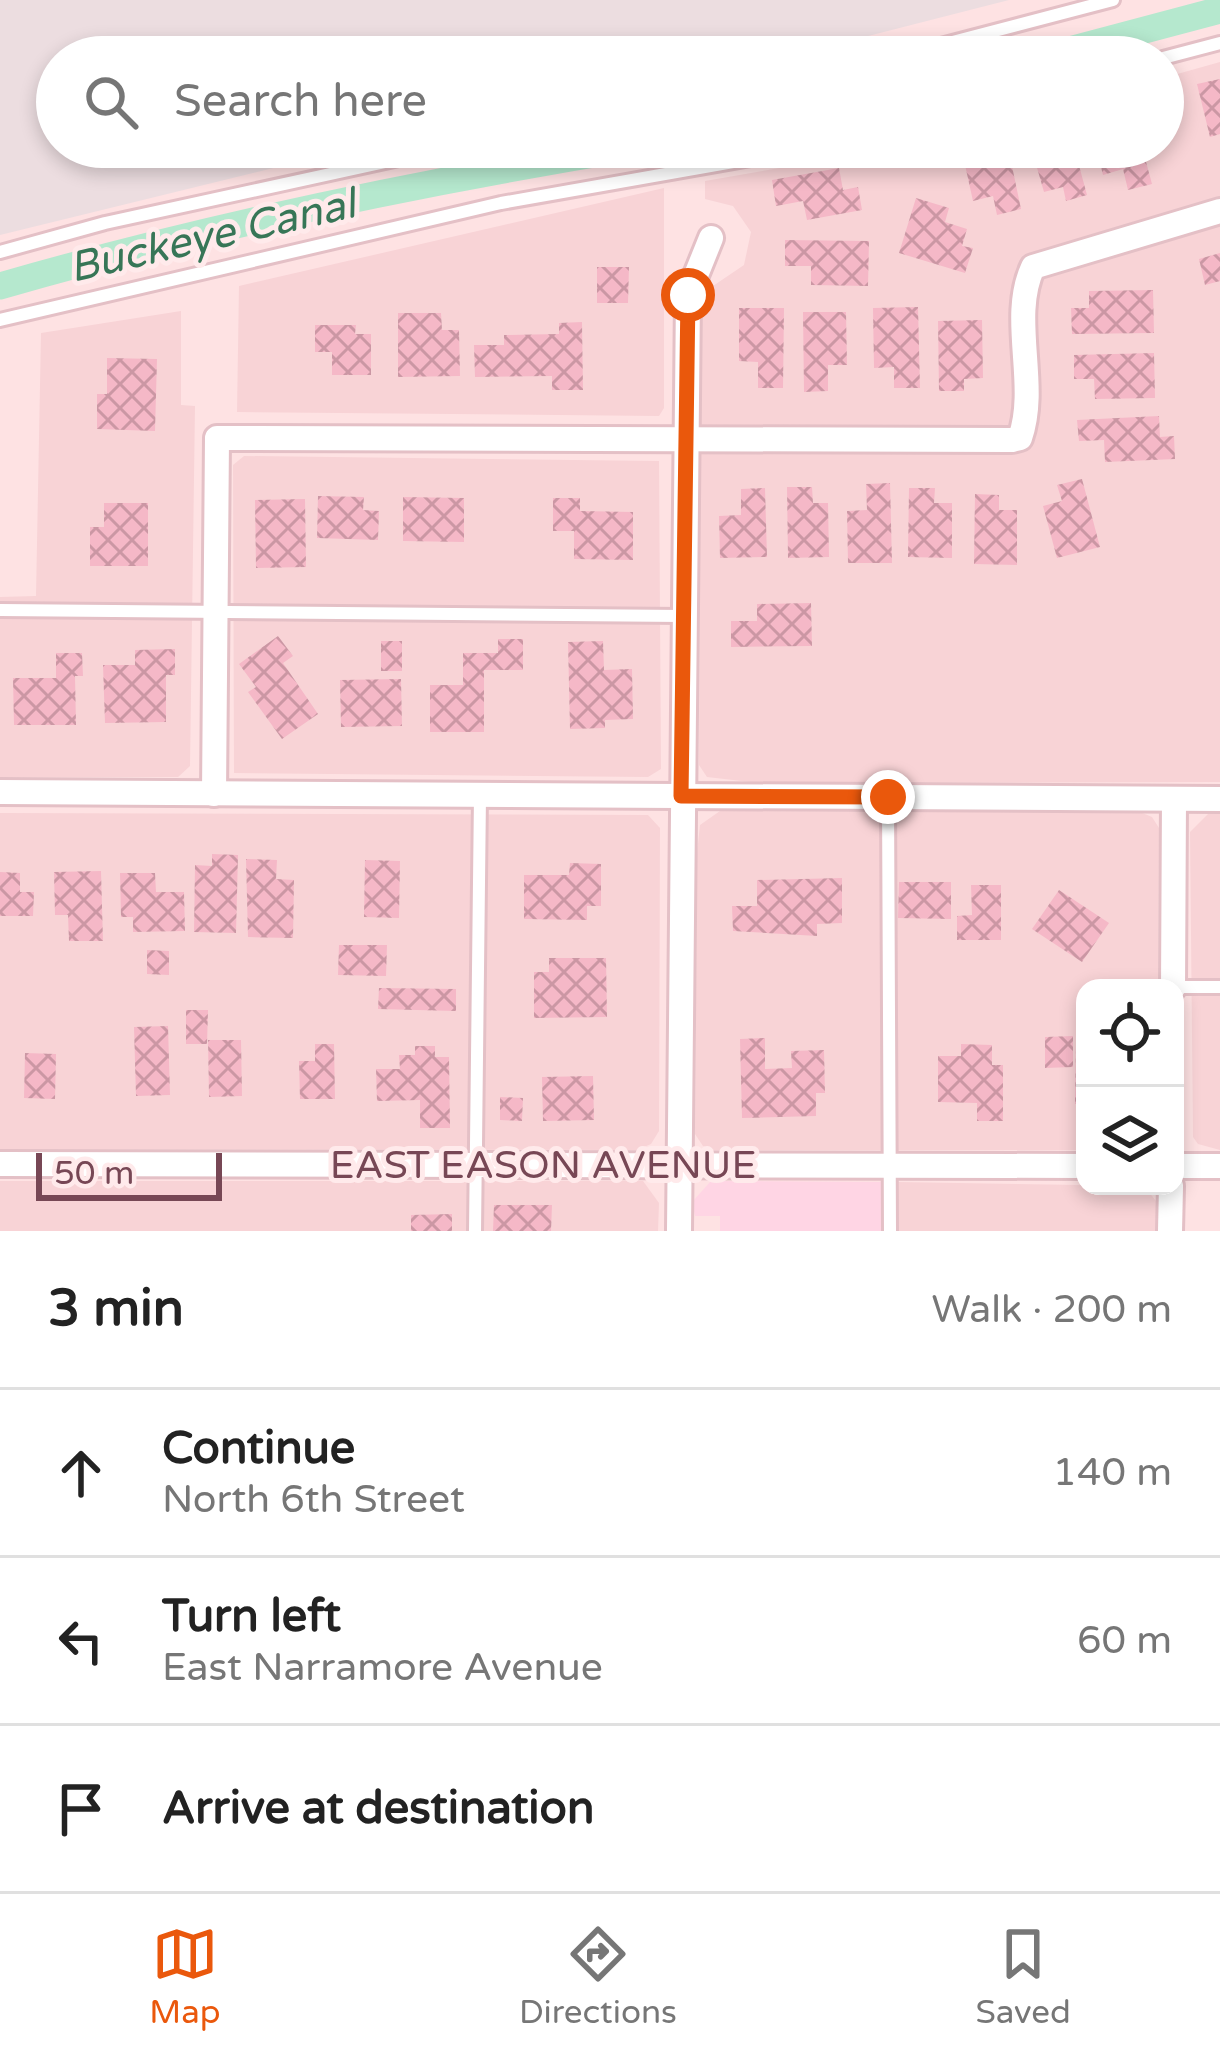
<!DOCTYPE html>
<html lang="en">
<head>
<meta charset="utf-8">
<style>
	:root { --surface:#fff; --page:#f6f6f6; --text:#222; --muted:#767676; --line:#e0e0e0; --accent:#ea580c }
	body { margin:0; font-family:"Varela Round",sans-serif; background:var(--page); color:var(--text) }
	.controls { position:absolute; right:36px; bottom:36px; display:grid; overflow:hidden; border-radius:24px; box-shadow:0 6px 18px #0003 }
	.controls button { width:108px; height:108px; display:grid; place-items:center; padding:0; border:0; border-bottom:3px solid var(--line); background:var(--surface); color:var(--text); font:60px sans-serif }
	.scale { position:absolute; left:36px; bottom:30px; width:186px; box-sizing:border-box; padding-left:12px; border:6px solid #774755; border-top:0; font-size:33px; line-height:42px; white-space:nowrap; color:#774755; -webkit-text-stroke:9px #ffeaeb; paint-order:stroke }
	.stop { position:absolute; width:36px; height:36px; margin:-27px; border:9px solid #ea580c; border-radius:50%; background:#fff }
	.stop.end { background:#ea580c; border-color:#fff; box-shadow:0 3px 12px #0008 }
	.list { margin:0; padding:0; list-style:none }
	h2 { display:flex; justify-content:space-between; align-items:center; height:156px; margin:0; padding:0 48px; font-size:51px }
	h2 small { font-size:39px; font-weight:400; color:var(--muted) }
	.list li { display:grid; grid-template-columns:78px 1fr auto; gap:36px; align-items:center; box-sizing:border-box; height:168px; padding:0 48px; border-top:3px solid var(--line) }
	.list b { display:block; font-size:45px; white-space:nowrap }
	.list p { margin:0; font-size:39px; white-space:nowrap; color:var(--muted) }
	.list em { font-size:39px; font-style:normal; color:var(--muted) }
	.icon { flex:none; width:66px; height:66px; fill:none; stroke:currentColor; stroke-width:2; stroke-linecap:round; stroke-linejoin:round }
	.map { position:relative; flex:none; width:1220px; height:1231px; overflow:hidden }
	.search { position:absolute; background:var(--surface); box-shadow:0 6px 18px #0003; left:36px; right:36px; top:36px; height:132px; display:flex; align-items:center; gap:30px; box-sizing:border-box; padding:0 42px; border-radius:66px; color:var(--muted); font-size:45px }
	.sheet { height:660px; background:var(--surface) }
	nav { display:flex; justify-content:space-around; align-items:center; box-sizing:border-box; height:168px; border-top:3px solid var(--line); background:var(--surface); font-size:33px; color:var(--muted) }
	nav a { display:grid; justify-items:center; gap:6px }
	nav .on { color:var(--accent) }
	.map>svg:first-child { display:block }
</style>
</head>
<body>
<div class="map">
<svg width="1220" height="1231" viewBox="0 0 1220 1231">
	<defs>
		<pattern id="building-cross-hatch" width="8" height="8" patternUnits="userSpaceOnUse" patternTransform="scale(3)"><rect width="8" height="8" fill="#f5b8c7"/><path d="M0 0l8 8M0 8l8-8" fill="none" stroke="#cb97a4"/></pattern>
	</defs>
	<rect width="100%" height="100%" fill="#fee2e3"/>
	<g fill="#f8d3d6">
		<path d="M1220,62V782L759,783L707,777L699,765L701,311L713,286L744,265L751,232L733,206L705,199V181L901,147H1163V78Z"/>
		<path d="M664,188V408L659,416L237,412L239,286Z"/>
		<path d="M181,311V405L195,406L190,766L178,777H0V597L36,596L41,333Z"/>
		<path d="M244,456L659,461L661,769L648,777L234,773L233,465Z"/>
		<path d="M720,811L1140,812L1152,817L1159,828L1158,988H1085V1150H714L703,1146L695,1134L697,853L700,825Z"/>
		<path d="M0,813L648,815L660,828L659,1131L651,1144L637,1150L0,1149Z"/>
		<path d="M1209,813H1220V1150L1198,1144L1193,1137L1190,832Z"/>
		<path d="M0,1181H643L659,1203L658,1231H0Z"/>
		<path d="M897,1182L1144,1186L1156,1201V1231H897Z"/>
	</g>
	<path fill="#ffd5e4" d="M711,1181L897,1182V1231H720V1216H695L692,1202Z"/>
	<path fill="#ecdde0" d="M0,0H1009L786,57H57V147H359L0,235Z"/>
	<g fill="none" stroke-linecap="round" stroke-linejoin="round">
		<g stroke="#b5e8ce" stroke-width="27">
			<path d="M1043,57L1220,10"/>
			<path d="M0,286C208,226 422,182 636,147"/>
		</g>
	</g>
	<g fill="url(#building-cross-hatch)">
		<path d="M1220,79V134L1210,137L1197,84Z"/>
		<path d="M961,147H1008L1021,209L997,215L993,196L973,201Z"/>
		<path d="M1031,147H1074L1087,195L1066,201L1063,187L1044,192Z"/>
		<path d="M1096,147H1142L1152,184L1128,190L1123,169L1103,175Z"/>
		<path d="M839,168L843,190L858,187L862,210L807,220L803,201L776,206L772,180Z"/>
		<path d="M916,198L949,208L945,222L967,229L962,246L973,248L965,273L899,253Z"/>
		<path d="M785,240L869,241L868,286L811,285V266H785Z"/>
		<path d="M1220,253V281L1205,285L1199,259Z"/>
		<path d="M597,267H629L628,303H597Z"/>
		<path d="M1153,290L1154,333L1072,334L1071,308H1089V291Z"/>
		<path d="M918,307L920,388H894V367L874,368L873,308Z"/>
		<path d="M739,308H784L783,388H758V362L739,361Z"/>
		<path d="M803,312H846L847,365H828V391L804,392Z"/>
		<path d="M398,313H441L442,330H459L460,376L398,377Z"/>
		<path d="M982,320L983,378L964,379V391H939L938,321Z"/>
		<path d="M582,322L583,390H552V376L475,377L474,345H504V335L559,334V323Z"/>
		<path d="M315,325H356L355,334H371V375H332V352H315Z"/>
		<path d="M1154,353L1155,398L1095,399L1094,379H1074V355Z"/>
		<path d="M107,358L157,359L155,431L97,429V394H107Z"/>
		<path d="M1159,416L1160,437L1174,436L1175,459L1105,462L1104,440L1079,441L1077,420Z"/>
		<path d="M1082,479L1100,547L1057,558L1043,506L1062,501L1057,485Z"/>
		<path d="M890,483L892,563H848L847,511L867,510L866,484Z"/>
		<path d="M787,487H812L813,503H828L829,557L788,558Z"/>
		<path d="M765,488L767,557L720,558L719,516L741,515V489Z"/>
		<path d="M909,488H935L934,503H952V558L908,557Z"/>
		<path d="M975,494L999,495V510H1017V565L974,564Z"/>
		<path d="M318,496L364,497L363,510L379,511L378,540L317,538Z"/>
		<path d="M403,497L464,498V542L403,541Z"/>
		<path d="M553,498H580V511L633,512V560L574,559V531H553Z"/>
		<path d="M305,499L306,567L256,568L255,500Z"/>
		<path d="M104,503H148V566H90V527H104Z"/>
		<path d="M811,603L812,646L731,647V621H757V604Z"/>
		<path d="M278,636L293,656L283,663L318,714L282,739L248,692L256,687L239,664Z"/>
		<path d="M498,639H523V670H484V732H430V685H463V653H498Z"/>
		<rect x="381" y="641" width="21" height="30"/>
		<path d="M603,641L604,670L632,669L633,719L605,720V728L570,729L568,642Z"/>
		<path d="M175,649V675H166V722L105,723L103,665H135V650Z"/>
		<path d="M56,653H82L83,676H75L76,725H14L13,678H56Z"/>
		<path d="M401,679L402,726L341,727L340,680Z"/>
		<path d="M212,854L238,855L236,933L194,932L195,865L212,866Z"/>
		<path d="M246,859L277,860L276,879L294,880L293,938L248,937Z"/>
		<path d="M365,860L400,861L399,918L364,917Z"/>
		<path d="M570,863L601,864V906H587V920L524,919V875H569Z"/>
		<path d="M101,871L103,941H69L68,915H55L54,872Z"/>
		<path d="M0,872L20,873V892H34L33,916H0Z"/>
		<path d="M120,873H155L156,892H184L185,931L133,932V917H121Z"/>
		<path d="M842,878V923L817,924V936L733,931L732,906H757V880Z"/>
		<path d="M899,882H951V919L898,918Z"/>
		<path d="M971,885H1001V940H957V916L972,915Z"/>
		<path d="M1059,890L1109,923L1082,962L1032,929Z"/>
		<path d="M339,945H387L386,976L338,975Z"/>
		<path d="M147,950L169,951V975L147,974Z"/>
		<path d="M549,958H606L607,1017L534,1018V972H549Z"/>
		<path d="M379,988L456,989V1011L378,1009Z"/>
		<path d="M186,1010H208L207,1044H186Z"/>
		<path d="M168,1026L170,1095L136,1096L134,1027Z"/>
		<path d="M1073,1036V1067L1045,1068V1037Z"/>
		<path d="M765,1038V1069L792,1068L791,1051L824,1050L825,1093H816V1116L742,1118L740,1039Z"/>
		<path d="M208,1040H241L242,1096L209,1097Z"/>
		<path d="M315,1044H334L335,1099H300L299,1061H315Z"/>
		<path d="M961,1044L992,1045V1065H1003V1121H977V1103L938,1102V1056H961Z"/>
		<path d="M415,1046H435V1057H449L450,1128H420V1100L377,1101L376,1069H400L399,1055H415Z"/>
		<path d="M1076,1046H1085V1104H1075Z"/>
		<path d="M25,1053L56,1054L55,1099L24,1098Z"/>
		<path d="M593,1076L594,1120L543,1121L542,1077Z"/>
		<path d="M500,1097L523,1098L522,1121L500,1120Z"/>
		<path d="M494,1205H552L551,1231H493Z"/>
		<path d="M452,1214V1231H411V1215Z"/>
	</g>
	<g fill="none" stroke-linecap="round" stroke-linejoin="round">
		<defs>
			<g id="lane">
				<path d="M895,57L1113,0"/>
				<path d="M1163,58L1220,43"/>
				<path d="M0,252L105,223L454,147"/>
				<path d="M0,320L501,203L819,147"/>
				<path d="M0,610L683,616"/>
				<path d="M888,798L890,1231"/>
				<path d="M1173,987H1220"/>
				<path d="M475,1231L480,795"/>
			</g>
			<g id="street">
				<path d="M0,792L1220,799"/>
				<path d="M214,794L217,438L1012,440L1020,438C1039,384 1009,318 1033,267L1220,211"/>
				<path d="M1173,988L1174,799"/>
				<path d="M0,1164L1085,1166"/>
				<path d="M1175,1166H1220"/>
				<path d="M679,1231L688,295L711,238"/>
				<path d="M1170,1231L1171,1186"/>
			</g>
		</defs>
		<use href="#lane" stroke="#e4c0c6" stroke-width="18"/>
		<use href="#street" stroke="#e4c0c6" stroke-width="30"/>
		<use href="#lane" stroke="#fff" stroke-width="12"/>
		<use href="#street" stroke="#fff" stroke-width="24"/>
	</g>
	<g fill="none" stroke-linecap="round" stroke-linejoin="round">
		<path stroke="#ea580c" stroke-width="15" d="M688,295L681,796L888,797"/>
	</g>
	<g text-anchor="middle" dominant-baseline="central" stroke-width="10" stroke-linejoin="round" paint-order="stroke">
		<g font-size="39" fill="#774755" stroke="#ffeaeb">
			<text x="543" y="1165">EAST EASON AVENUE</text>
		</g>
		<g font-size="42" font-style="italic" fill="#377657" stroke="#ffeaeb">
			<text transform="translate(212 236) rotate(-13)">Buckeye Canal</text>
		</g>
	</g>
</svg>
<div class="controls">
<button><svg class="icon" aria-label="locate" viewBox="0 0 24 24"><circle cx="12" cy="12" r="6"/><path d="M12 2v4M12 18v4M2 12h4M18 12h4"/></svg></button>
<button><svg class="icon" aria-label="layers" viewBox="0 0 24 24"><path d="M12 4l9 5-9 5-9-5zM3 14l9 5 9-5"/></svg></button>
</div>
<div class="scale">50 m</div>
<div class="stop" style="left:688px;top:295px"></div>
<div class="stop end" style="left:888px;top:797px"></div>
<div class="search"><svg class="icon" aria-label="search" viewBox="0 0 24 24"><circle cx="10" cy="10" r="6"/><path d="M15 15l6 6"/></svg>Search here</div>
</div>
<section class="sheet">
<h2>3 min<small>Walk · 200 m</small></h2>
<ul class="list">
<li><svg class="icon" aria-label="ahead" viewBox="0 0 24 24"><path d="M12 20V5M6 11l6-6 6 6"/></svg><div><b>Continue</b><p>North 6th Street</p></div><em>140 m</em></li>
<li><svg class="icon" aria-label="left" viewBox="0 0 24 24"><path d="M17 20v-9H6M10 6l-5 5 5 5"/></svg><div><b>Turn left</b><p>East Narramore Avenue</p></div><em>60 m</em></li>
<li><svg class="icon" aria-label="arrive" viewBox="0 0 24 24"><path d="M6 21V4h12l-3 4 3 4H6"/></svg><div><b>Arrive at destination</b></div></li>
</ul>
</section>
<nav>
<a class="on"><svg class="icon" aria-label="map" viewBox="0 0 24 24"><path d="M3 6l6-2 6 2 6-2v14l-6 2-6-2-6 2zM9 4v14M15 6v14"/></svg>Map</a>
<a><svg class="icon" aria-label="directions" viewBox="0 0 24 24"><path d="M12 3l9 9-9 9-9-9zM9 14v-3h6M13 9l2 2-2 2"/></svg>Directions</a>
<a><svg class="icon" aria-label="saved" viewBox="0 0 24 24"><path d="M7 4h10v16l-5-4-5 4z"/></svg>Saved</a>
</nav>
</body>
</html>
